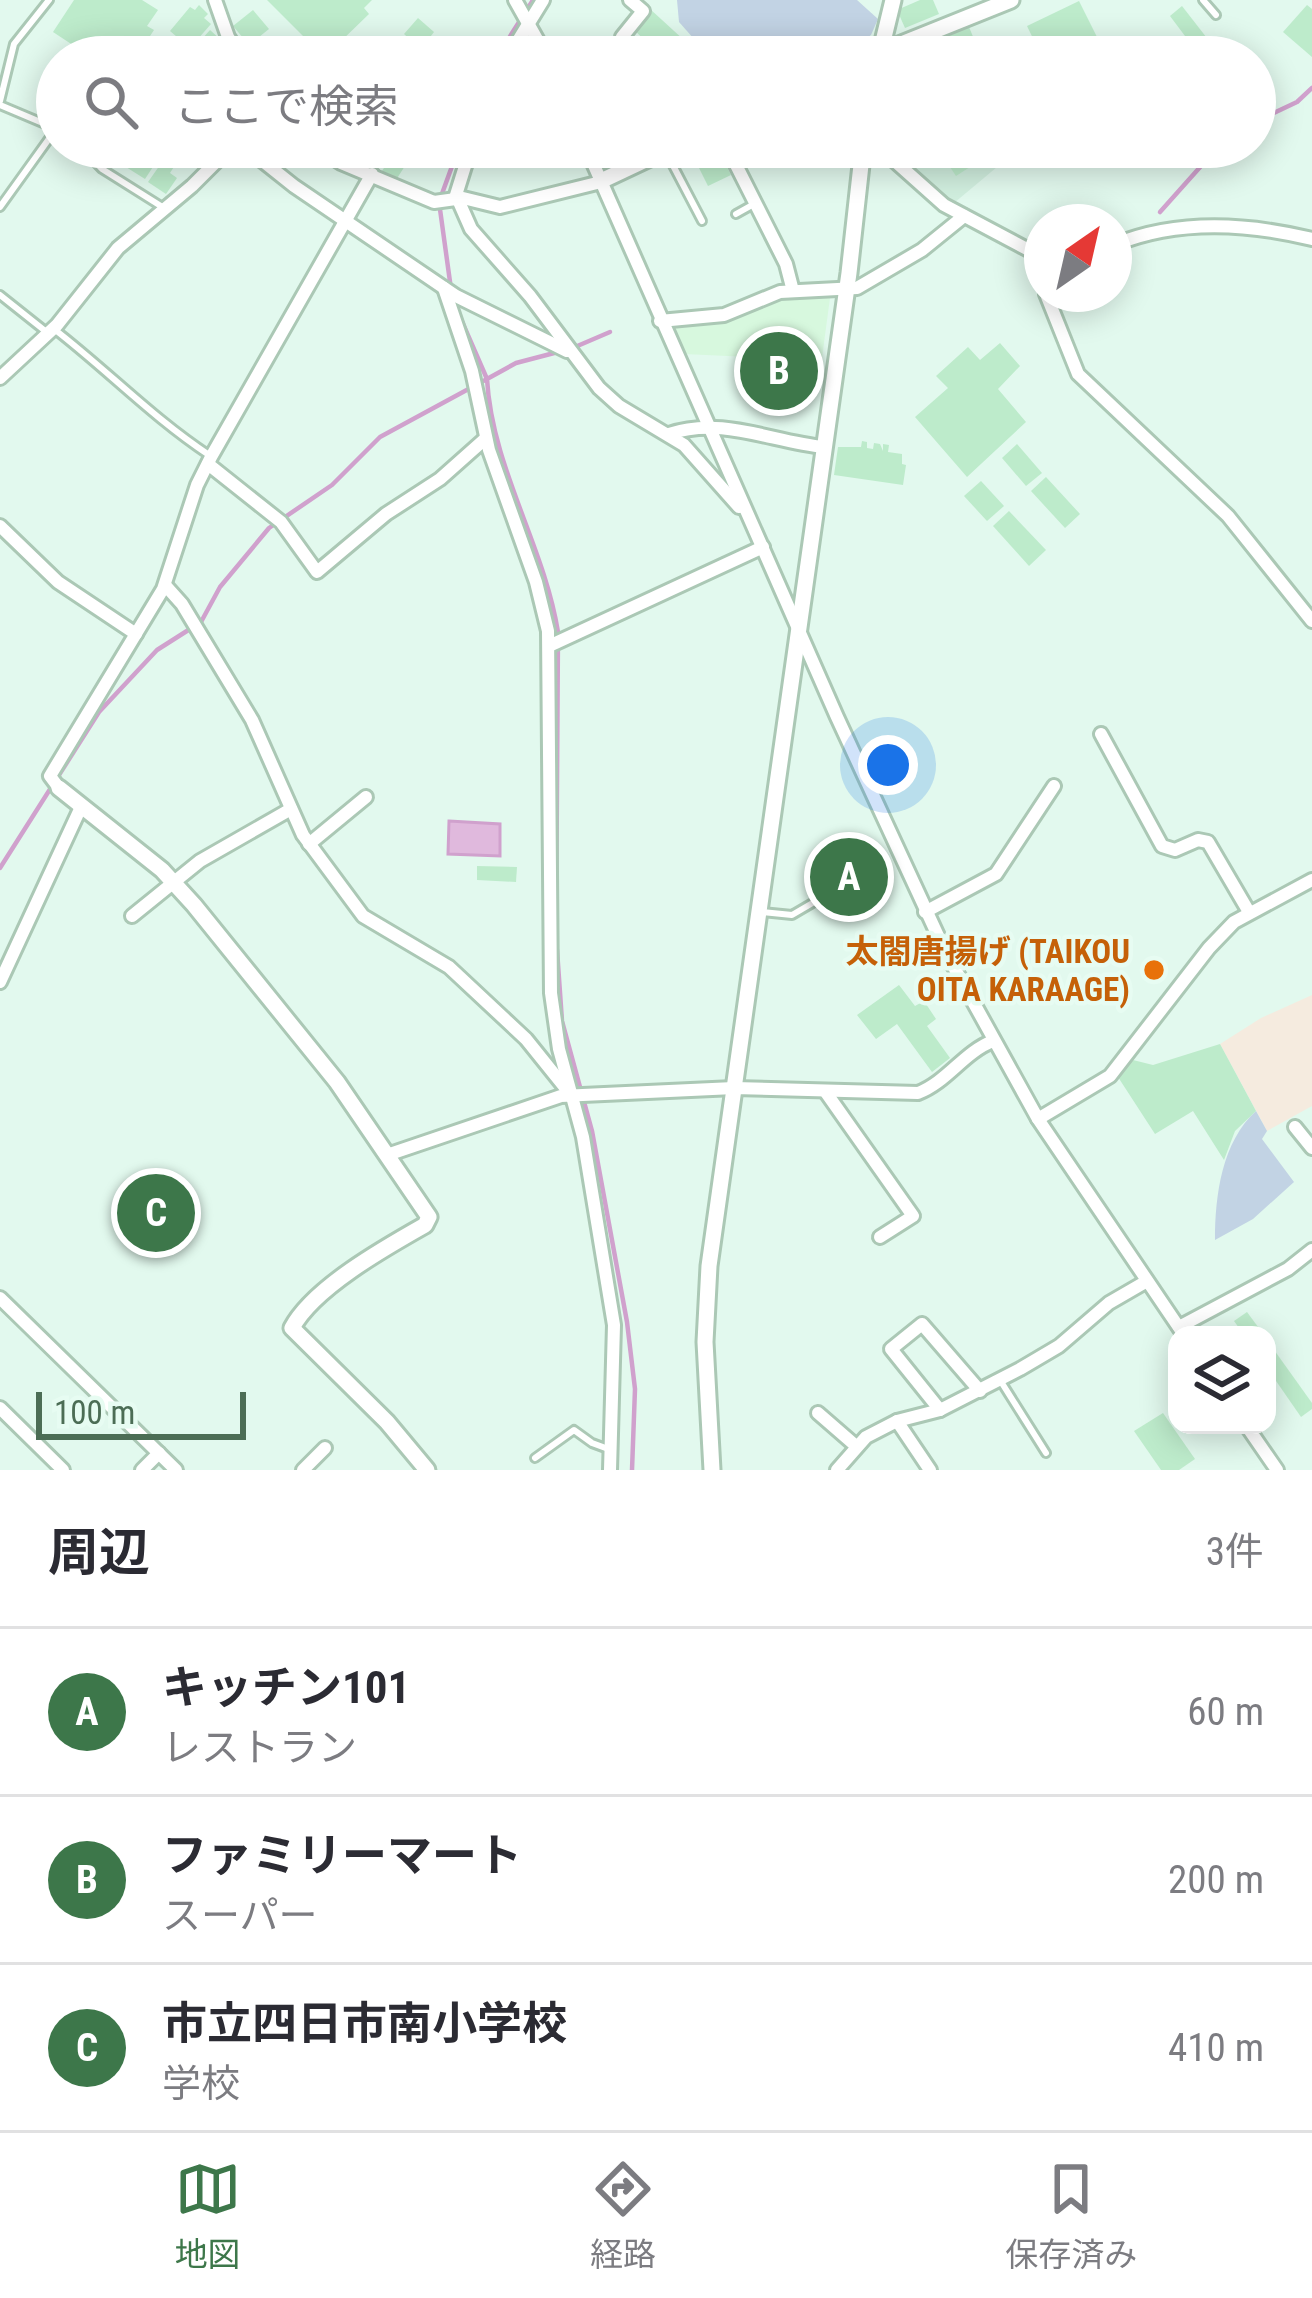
<!DOCTYPE html>
<html lang="ja">
<head>
<meta charset="utf-8">
<style>
	:root { --surface:#fff; --page:#f7f7f7; --text:#2b2b33; --muted:#7c7c81; --line:#e1e1e2; --accent:#3d774a }
	body { margin:0; font-family:"Roboto Condensed","Noto Sans JP",sans-serif; background:var(--page); color:var(--text) }
	.controls { position:absolute; right:36px; bottom:36px; display:grid; overflow:hidden; border-radius:24px; box-shadow:0 6px 30px #0003 }
	.controls button { width:108px; height:108px; display:grid; place-items:center; padding:0; border:0; border-bottom:3px solid var(--line); background:var(--surface); color:var(--text); font:60px sans-serif }
	.compass { position:absolute; left:1024px; top:204px; width:108px; height:108px; border-radius:50%; background:var(--surface); box-shadow:0 6px 30px #0003; rotate:34deg }
	.scale { position:absolute; left:36px; bottom:30px; width:210px; box-sizing:border-box; padding-left:12px; border:6px solid #4c6d55; border-top:0; font-size:33px; line-height:42px; white-space:nowrap; color:#4c6d55; -webkit-text-stroke:9px #e7fcf2; paint-order:stroke }
	.you { position:absolute; left:888px; top:765px; width:42px; height:42px; margin:-30px; border:9px solid #fff; border-radius:50%; background:#1a73e8; box-shadow:0 0 0 18px #1a73e833 }
	.badge { display:grid; place-items:center; width:78px; height:78px; border-radius:50%; background:var(--accent); color:#fff; font-size:39px; font-weight:700 }
	.pin { position:absolute; translate:-50% -50%; border:6px solid #fff; box-shadow:0 3px 12px #0006 }
	.list { margin:0; padding:0; list-style:none }
	h2 { display:flex; justify-content:space-between; align-items:center; height:156px; margin:0; padding:0 48px; font-size:51px }
	h2 small { font-size:39px; font-weight:400; color:var(--muted) }
	.list li { display:grid; grid-template-columns:78px 1fr auto; gap:36px; align-items:center; box-sizing:border-box; height:168px; padding:0 48px; border-top:3px solid var(--line) }
	.list b { display:block; font-size:45px; white-space:nowrap }
	.list p { margin:0; font-size:39px; white-space:nowrap; color:var(--muted) }
	.list em { font-size:39px; font-style:normal; color:var(--muted) }
	.icon { flex:none; width:66px; height:66px; fill:none; stroke:currentColor; stroke-width:2; stroke-linecap:round; stroke-linejoin:round }
	.map { position:relative; flex:none; width:1312px; height:1470px; overflow:hidden }
	.search { position:absolute; background:var(--surface); box-shadow:0 6px 30px #0003; left:36px; right:36px; top:36px; height:132px; display:flex; align-items:center; gap:30px; box-sizing:border-box; padding:0 42px; border-radius:66px; color:var(--muted); font-size:45px }
	.sheet { height:660px; background:var(--surface) }
	nav { display:flex; justify-content:space-around; align-items:center; box-sizing:border-box; height:168px; border-top:3px solid var(--line); background:var(--surface); font-size:33px; color:var(--muted) }
	nav a { display:grid; justify-items:center; gap:6px }
	nav .on { color:var(--accent) }
	.map>svg:first-child { display:block }
</style>
</head>
<body>
<div class="map">
<svg width="1312" height="1470" viewBox="0 0 1312 1470">
	<rect width="100%" height="100%" fill="#e2f9ee"/>
	<path fill="#d1efdf" d="M904,147H1021L954,203L938,194L904,163Z"/>
	<path fill="#d7f8de" d="M830,298L817,395L769,388L758,379L749,357L684,354L669,321L781,299Z"/>
	<path fill="#f5ebdf" d="M1312,995V1106L1267,1131L1220,1044L1261,1018Z"/>
	<g fill="#c2d3e4">
		<path d="M677,0H857L878,19L871,35L840,57H710L679,22Z"/>
		<path d="M1256,1111L1267,1131L1262,1139L1294,1182L1253,1219L1215,1240C1215,1195 1222,1142 1256,1111Z"/>
	</g>
	<path fill="#e0b9dd" stroke="#d0a1cd" stroke-width="3" d="M449,821L500,824V856L448,854Z"/>
	<g fill="none" stroke-linecap="round" stroke-linejoin="round">
		<g stroke="#d0a1cd" stroke-width="4.5">
			<path d="M497,57L533,0"/>
			<path d="M1255,122L1297,102L1312,88"/>
			<path d="M1160,212L1218,147"/>
			<path d="M451,289L439,202L459,147"/>
			<path d="M575,347L610,332"/>
			<path d="M0,868L99,712L157,650L201,622L220,587L269,528L332,485L380,437L487,379L460,317"/>
			<path d="M556,933L558,632C544,545 492,468 487,379L516,363L558,352"/>
			<path d="M557,950L562,1021L592,1131L627,1322L635,1389L632,1470"/>
		</g>
	</g>
	<g fill="#bdebcb">
		<path d="M74,0H142L158,10L147,26L154,30L136,57H91L53,32Z"/>
		<path d="M267,0H372L364,8L369,14L338,44L334,39L320,53Z"/>
		<path d="M920,0H933L939,14L905,28L897,10Z"/>
		<path d="M1079,1L1104,51L1091,57H1042L1027,26Z"/>
		<path d="M199,5L208,14L204,18L211,24L190,48L170,31L190,7L195,10Z"/>
		<path d="M1307,5L1312,9V57L1283,32Z"/>
		<path d="M1182,6L1210,42L1197,52L1170,16Z"/>
		<path d="M650,9L685,41L678,49L686,57H674L660,45L655,50L633,29Z"/>
		<path d="M253,10L269,29L249,45L233,26Z"/>
		<path d="M418,18L434,32L421,49L404,34Z"/>
		<path d="M969,27L974,39L937,55L932,43Z"/>
		<path d="M210,30L221,40L218,44L232,57H200L192,50Z"/>
		<path d="M96,147H166L145,179L118,162L115,167L92,153Z"/>
		<path d="M326,147H376L364,164L351,156L353,152L349,149L344,158Z"/>
		<path d="M388,147H417L396,180L382,171L395,151Z"/>
		<path d="M955,147H1001L956,176L942,155Z"/>
		<path d="M167,155L177,162L170,173L177,178L166,194L148,182Z"/>
		<path d="M721,155L731,175L708,186L698,166Z"/>
		<path d="M1000,343L1020,366L998,389L1026,422L967,477L915,417L948,388L936,376L968,347L980,360Z"/>
		<path d="M763,359L799,364L796,384L760,378Z"/>
		<path d="M862,441L867,442V448L873,449L874,443L880,444L883,451V444L889,445L888,452L902,454V464L906,465L903,485L834,475L838,447H861Z"/>
		<path d="M1017,444L1042,473L1026,486L1002,458Z"/>
		<path d="M1046,477L1080,514L1065,528L1031,491Z"/>
		<path d="M981,481L1004,506L987,521L964,496Z"/>
		<path d="M1009,511L1046,550L1029,566L993,526Z"/>
		<path d="M477,866L517,867L516,882L477,880Z"/>
		<path d="M899,985L915,1006L924,1001L936,1019L927,1026L950,1058L932,1072L897,1024L876,1039L857,1015Z"/>
		<path d="M1220,1044L1256,1111L1235,1131L1224,1160L1193,1111L1155,1134L1118,1077L1133,1060L1153,1065Z"/>
		<path d="M1247,1312L1264,1335H1244L1234,1321Z"/>
		<path d="M1267,1340L1312,1403V1409L1301,1417L1267,1368Z"/>
		<path d="M1163,1413L1195,1459L1179,1470H1161L1134,1431Z"/>
	</g>
	<g fill="none" stroke-linecap="round" stroke-linejoin="round">
		<defs>
			<g id="service">
				<path d="M1203,0L1216,15"/>
				<path d="M0,101L14,44L49,0"/>
				<path d="M0,105L57,129"/>
				<path d="M81,147L102,169L164,208"/>
				<path d="M667,154L702,221"/>
				<path d="M0,207L56,129"/>
				<path d="M736,214L754,204"/>
				<path d="M0,295L49,334"/>
				<path d="M54,329C107,370 153,418 209,455"/>
				<path d="M762,912L792,915L833,891"/>
				<path d="M1000,1380L1046,1453"/>
				<path d="M535,1458L574,1430L592,1443L611,1450"/>
			</g>
			<g id="minor">
				<path d="M215,0L228,37L241,57"/>
				<path d="M515,0L547,57"/>
				<path d="M630,0L643,11L622,37L639,57"/>
				<path d="M508,57L543,0"/>
				<path d="M245,147L294,186L456,296L567,351"/>
				<path d="M316,147L341,163L434,202L463,198L500,207L601,182"/>
				<path d="M471,147L456,195L471,229L530,296L599,388L619,406L684,445L739,507"/>
				<path d="M586,147L837,717L945,951L1038,1119L1184,1335"/>
				<path d="M727,147L786,264L793,291"/>
				<path d="M879,147L944,205L1042,257"/>
				<path d="M1114,245C1177,219 1246,223 1312,239"/>
				<path d="M444,288L472,371L489,450L536,582L548,631L551,993L559,1049L583,1137L614,1325L610,1470"/>
				<path d="M1046,294L1078,374L1228,516L1312,621"/>
				<path d="M660,321L724,315L780,292L857,288L922,250L964,216"/>
				<path d="M0,378L57,325L118,248L192,186L231,147"/>
				<path d="M669,434C722,416 772,442 824,447"/>
				<path d="M208,464L281,522L317,572L386,514L440,479L485,439"/>
				<path d="M0,526L58,582L136,634"/>
				<path d="M165,585L182,604L252,720L303,835L363,916L449,967L526,1039L567,1090"/>
				<path d="M549,646L763,547"/>
				<path d="M1101,734L1162,846L1175,850L1198,840L1208,842L1249,912"/>
				<path d="M59,788L50,776L163,589L197,485L211,457L372,174"/>
				<path d="M309,844L366,797"/>
				<path d="M925,912L996,874L1054,786"/>
				<path d="M132,916L200,861L291,809"/>
				<path d="M0,982L81,807"/>
				<path d="M825,1091L913,1216L880,1237"/>
				<path d="M1038,1119L1110,1076L1209,948L1234,922L1312,880"/>
				<path d="M1295,1127L1312,1148"/>
				<path d="M387,1155L561,1096L734,1088L918,1093C947,1082 964,1052 993,1041"/>
				<path d="M0,1298L176,1470"/>
				<path d="M1179,1327L1288,1269L1312,1250"/>
				<path d="M0,1408L63,1470"/>
				<path d="M940,1410L891,1349L922,1324L980,1391"/>
				<path d="M818,1413L856,1446"/>
				<path d="M897,1421L930,1470"/>
				<path d="M1246,1425L1277,1470"/>
				<path d="M142,1470L159,1453"/>
				<path d="M303,1470L325,1448"/>
				<path d="M837,1470L866,1437L897,1421L940,1410L1020,1369L1059,1346L1109,1303L1147,1281"/>
			</g>
			<g id="tertiary">
				<path d="M880,54L893,0"/>
				<path d="M869,57L1011,0"/>
				<path d="M601,181L673,147"/>
				<path d="M59,788L162,870L194,905L337,1082L429,1217L425,1225C386,1247 313,1288 292,1328L387,1422L427,1470"/>
				<path d="M712,1470L705,1342L709,1266L849,273L863,147"/>
			</g>
		</defs>
		<use href="#service" stroke="#abc8b5" stroke-width="12"/>
		<use href="#minor" stroke="#abc8b5" stroke-width="18"/>
		<use href="#tertiary" stroke="#abc8b5" stroke-width="21"/>
		<use href="#service" stroke="#fff" stroke-width="6"/>
		<use href="#minor" stroke="#fff" stroke-width="12"/>
		<use href="#tertiary" stroke="#fff" stroke-width="15"/>
	</g>
	<circle fill="#e8710a" stroke="#e7fcf2" stroke-width="4.5" cx="1154" cy="970" r="12"/>
	<g text-anchor="middle" dominant-baseline="central" stroke-width="9" stroke-linejoin="round" paint-order="stroke">
		<g font-size="33" font-weight="bold" fill="#c56008" stroke="#e7fcf2" text-anchor="end">
			<text x="1130" y="951">太閤唐揚げ (TAIKOU<tspan x="1130" dy="38">OITA KARAAGE)</tspan></text>
		</g>
	</g>
</svg>
<div class="controls">
<button><svg class="icon" aria-label="layers" viewBox="0 0 24 24"><path d="M12 4l9 5-9 5-9-5zM3 14l9 5 9-5"/></svg></button>
</div>
<svg class="compass" viewBox="-18 -18 36 36"><path d="M0-13l5 13h-10z" fill="#e53935"/><path d="M0 13l5-13h-10z" fill="#7c7c81"/></svg>
<div class="scale">100 m</div>
<div class="you"></div>
<div class="pin badge" style="left:849px;top:877px">A</div>
<div class="pin badge" style="left:779px;top:371px">B</div>
<div class="pin badge" style="left:156px;top:1213px">C</div>
<div class="search"><svg class="icon" aria-label="search" viewBox="0 0 24 24"><circle cx="10" cy="10" r="6"/><path d="M15 15l6 6"/></svg>ここで検索</div>
</div>
<section class="sheet">
<h2>周辺<small>3件</small></h2>
<ul class="list">
<li><span class="badge">A</span><div><b>キッチン101</b><p>レストラン</p></div><em>60 m</em></li>
<li><span class="badge">B</span><div><b>ファミリーマート</b><p>スーパー</p></div><em>200 m</em></li>
<li><span class="badge">C</span><div><b>市立四日市南小学校</b><p>学校</p></div><em>410 m</em></li>
</ul>
</section>
<nav>
<a class="on"><svg class="icon" aria-label="map" viewBox="0 0 24 24"><path d="M3 6l6-2 6 2 6-2v14l-6 2-6-2-6 2zM9 4v14M15 6v14"/></svg>地図</a>
<a><svg class="icon" aria-label="directions" viewBox="0 0 24 24"><path d="M12 3l9 9-9 9-9-9zM9 14v-3h6M13 9l2 2-2 2"/></svg>経路</a>
<a><svg class="icon" aria-label="saved" viewBox="0 0 24 24"><path d="M7 4h10v16l-5-4-5 4z"/></svg>保存済み</a>
</nav>
</body>
</html>
